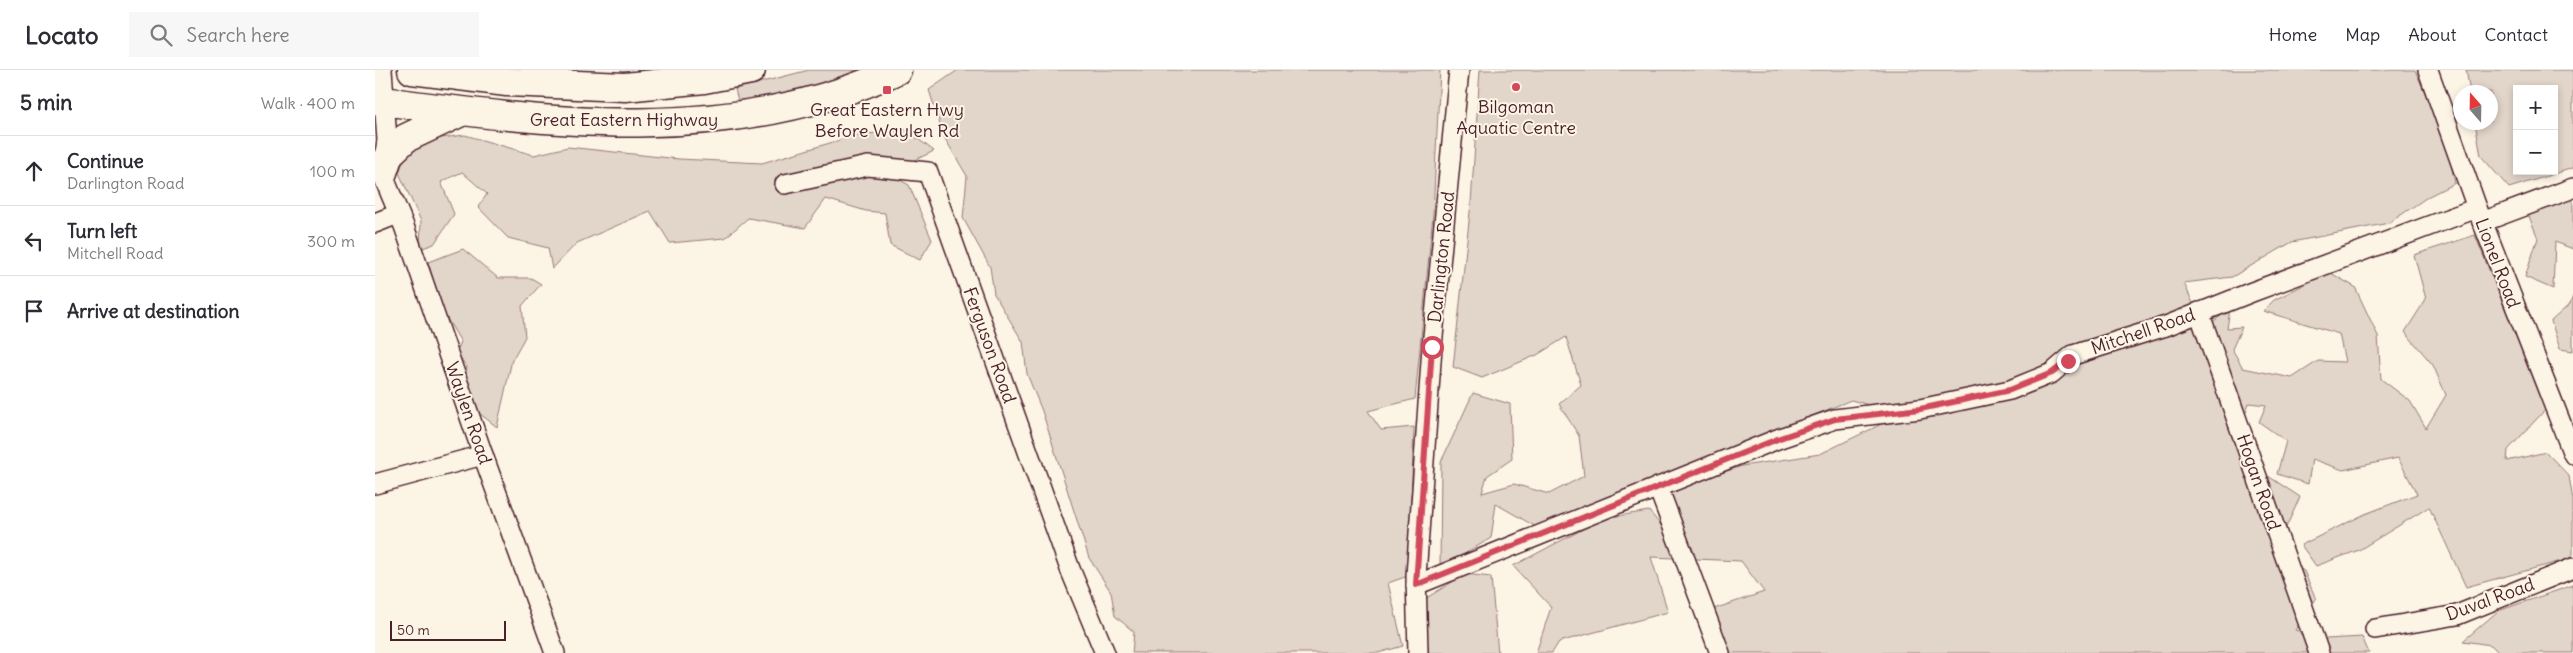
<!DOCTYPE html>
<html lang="en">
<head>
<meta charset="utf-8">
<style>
	:root { --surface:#fff; --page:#f7f7f7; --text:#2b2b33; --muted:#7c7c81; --line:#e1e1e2 }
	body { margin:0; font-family:Delius,sans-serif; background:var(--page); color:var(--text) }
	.controls { position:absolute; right:15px; top:15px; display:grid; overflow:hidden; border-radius:0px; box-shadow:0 2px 8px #0003 }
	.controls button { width:45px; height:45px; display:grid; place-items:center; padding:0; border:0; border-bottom:1px solid var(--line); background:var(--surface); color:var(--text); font:25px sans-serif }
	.compass { position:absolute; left:2078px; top:15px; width:45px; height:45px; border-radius:50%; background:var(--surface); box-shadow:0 2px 8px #0003; rotate:340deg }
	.scale { position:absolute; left:15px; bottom:12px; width:116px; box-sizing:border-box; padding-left:5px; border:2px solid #4a1f2b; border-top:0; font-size:14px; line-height:18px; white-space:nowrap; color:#4a1f2b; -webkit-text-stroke:4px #fcf5e5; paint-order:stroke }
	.stop { position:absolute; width:15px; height:15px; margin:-11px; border:4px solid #d1495b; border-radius:50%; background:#fff }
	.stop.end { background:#d1495b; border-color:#fff; box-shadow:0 1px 5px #0008 }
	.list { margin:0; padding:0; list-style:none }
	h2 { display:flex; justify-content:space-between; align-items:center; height:65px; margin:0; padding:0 20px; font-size:21px }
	h2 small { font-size:16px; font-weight:400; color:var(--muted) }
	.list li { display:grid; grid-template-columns:32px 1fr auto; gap:15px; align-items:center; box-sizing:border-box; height:70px; padding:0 20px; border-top:1px solid var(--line) }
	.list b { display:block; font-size:19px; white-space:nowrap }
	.list p { margin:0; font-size:16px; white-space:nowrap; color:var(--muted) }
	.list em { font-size:16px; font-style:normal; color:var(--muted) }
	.icon { flex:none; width:28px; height:28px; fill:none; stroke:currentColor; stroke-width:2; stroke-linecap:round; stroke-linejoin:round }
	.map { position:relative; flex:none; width:2198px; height:583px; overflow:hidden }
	header { display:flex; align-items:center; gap:30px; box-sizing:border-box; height:70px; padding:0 25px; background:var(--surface); border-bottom:1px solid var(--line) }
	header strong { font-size:24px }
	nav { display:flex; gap:28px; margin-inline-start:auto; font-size:18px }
	.search { width:350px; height:45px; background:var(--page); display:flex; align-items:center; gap:12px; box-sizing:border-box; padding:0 18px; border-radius:0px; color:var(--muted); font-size:19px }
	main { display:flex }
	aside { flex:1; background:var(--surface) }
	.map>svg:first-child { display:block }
</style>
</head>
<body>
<header>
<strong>Locato</strong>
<div class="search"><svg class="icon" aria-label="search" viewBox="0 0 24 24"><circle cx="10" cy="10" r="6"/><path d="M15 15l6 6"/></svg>Search here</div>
<nav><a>Home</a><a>Map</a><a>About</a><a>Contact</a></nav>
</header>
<main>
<aside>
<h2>5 min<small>Walk · 400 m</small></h2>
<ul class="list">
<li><svg class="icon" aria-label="ahead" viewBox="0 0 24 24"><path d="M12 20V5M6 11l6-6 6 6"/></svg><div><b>Continue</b><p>Darlington Road</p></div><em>100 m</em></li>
<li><svg class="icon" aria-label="left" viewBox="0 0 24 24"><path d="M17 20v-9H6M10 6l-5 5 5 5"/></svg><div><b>Turn left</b><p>Mitchell Road</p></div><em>300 m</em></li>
<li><svg class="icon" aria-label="arrive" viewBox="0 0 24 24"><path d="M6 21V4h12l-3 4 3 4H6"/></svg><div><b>Arrive at destination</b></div></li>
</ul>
</aside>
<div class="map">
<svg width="2198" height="583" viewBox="0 0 2198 583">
	<rect width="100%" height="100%" fill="#fcf5e5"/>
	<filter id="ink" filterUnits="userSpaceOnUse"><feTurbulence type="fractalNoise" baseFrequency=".02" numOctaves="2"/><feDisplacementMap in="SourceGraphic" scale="10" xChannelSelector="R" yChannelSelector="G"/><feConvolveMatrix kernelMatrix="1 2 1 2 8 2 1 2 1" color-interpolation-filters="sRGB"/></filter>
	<g filter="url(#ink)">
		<g fill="#e2d5ca" stroke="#967a7a" fill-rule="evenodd">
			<path d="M434,0H487L450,15L387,33L363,31L360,19Z"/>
			<path d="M583,0H1065L1058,144L1040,329L993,341L1006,360L1039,357L1033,506L1013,513L1028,576L1003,583H757L759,562L740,546L736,522L714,488L667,341L652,304L648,272L619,224L615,197L588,148L592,106L569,67L554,20Z"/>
			<path d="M1105,0H2040L2071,71L2080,113L2054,126L2014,153L1917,172L1857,207L1809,213L1820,238L1835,254L1855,239L1852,258L1867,257L1857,279L1868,298L1917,308L1943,291L1970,292L1964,264L1888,241L1899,230L1954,202L1980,217L2003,266L2006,309L2035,331L2051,358L2071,325L2058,295L2030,262L2051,229L2039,185L2100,165L2171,339L2133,380L2132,391L2171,382L2194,406L2198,430V485L2194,489L2091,517L2054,437L1984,480L1941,496L1926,475L1990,444L2042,424L2023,388L1968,400L1937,389L1933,414L1902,404L1911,371L1884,352L1891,335L1874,333L1863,366L1887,402L1925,427L1909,462L1910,489L1929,501L1941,529L1920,560L1951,569L1987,567L1994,583H1341L1330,542L1389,522L1366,491L1276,487L1293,542L1184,572L1177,583H1161L1176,537L1138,496L1229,448L1274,441L1294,465L1286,423L1367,396L1445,384L1527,344L1476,330L1163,458L1121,434L1116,468L1065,499L1066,392L1098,323L1135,334L1137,389L1112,406L1107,423L1139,414L1174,424L1209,406L1204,366L1184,334L1206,315L1191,267L1162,285L1107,308L1078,297L1096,133Z"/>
			<path d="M2091,0H2198V98L2134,118L2106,86L2100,53L2116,52V22H2095ZM2142,19H2179V101H2142Z"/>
			<path d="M531,60L559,81L538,91L506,99L534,115L557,170L545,190L515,175L510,143L491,141L451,129L430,158L373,148L350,168L295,173L275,141L202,173L177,199L173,178L133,168L103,137L112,124L87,102L66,112L79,144L59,174L45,179L46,151L24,103L35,72L90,65L159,85L193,77L304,89L387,93L482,65Z"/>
			<path d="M2198,125V179L2180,172L2178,219L2150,207L2163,168L2153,144Z"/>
			<path d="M88,179L123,208H156L166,214L147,236L150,267L137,290L122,357L100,340L90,312L92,297L81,283L86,272L67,240L53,192Z"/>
			<path d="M2198,226V281L2185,279L2176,251L2195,234Z"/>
			<path d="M1090,504L1116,507L1123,583H1054L1045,532Z"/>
			<path d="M2198,515V583H2124L2116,575L2088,571L2123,541Z"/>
		</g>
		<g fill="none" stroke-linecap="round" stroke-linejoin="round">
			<defs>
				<g id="minor">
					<path d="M7,0L12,70L9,91"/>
					<path d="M2053,0L2102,138L2198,384"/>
					<path d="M2,91L29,156L108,385L180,583"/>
					<path d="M410,114L493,96L553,102L695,499L730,583"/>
					<path d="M2107,152L2198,118"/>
					<path d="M0,153L23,144"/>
					<path d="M1824,242L1944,583"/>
					<path d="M0,414L108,385"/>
					<path d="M1283,417L1345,583"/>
					<path d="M1041,515L1405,368L1460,349L1545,339L1635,320L1677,303L1698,285L1791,256L1877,222L2102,138"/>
					<path d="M2000,559L2082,545L2198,498"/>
					<path d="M1043,583L1041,506L1057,277L1084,0"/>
				</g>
				<g id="highway">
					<path d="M37,0L132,12L250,17L329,9L376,0"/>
					<path d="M0,30C173,53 358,77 522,0"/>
					<path d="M8,102L14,84L31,68L86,42"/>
				</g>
			</defs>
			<use href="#minor" stroke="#4a1f2b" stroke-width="22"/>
			<use href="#highway" stroke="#4a1f2b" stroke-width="31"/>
			<use href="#minor" stroke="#fcf5e5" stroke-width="19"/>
			<use href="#highway" stroke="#fcf5e5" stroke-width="28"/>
		</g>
	</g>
	<g fill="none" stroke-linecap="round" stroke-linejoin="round" filter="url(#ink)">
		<path stroke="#d1495b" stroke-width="6" d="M1057,277L1041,515L1405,368L1460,349L1545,339L1635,320L1677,303L1693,291"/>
	</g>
	<g fill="#d1495b" stroke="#fcf5e5" stroke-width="2">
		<circle cx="1141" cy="17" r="5"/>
		<rect x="507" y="15" width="10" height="10" rx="2.5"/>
	</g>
	<g text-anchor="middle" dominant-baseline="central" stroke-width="4" stroke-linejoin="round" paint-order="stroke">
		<g font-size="18" fill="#4a1f2b" stroke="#fcf5e5">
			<text x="1141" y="36">Bilgoman<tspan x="1141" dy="21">Aquatic Centre</tspan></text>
			<text x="512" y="39">Great Eastern Hwy<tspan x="512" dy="21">Before Waylen Rd</tspan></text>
		</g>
		<g font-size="18" fill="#4a1f2b" stroke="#fcf5e5">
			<text x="249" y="49">Great Eastern Highway</text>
			<text transform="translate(1066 187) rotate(-84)">Darlington Road</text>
			<text transform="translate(2123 193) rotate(69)">Lionel Road</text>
			<text transform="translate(1768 261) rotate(-19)">Mitchell Road</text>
			<text transform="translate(615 275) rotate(70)">Ferguson Road</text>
			<text transform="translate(94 343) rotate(71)">Waylen Road</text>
			<text transform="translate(1884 412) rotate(71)">Hogan Road</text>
			<text transform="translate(2115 529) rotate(-20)">Duval Road</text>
		</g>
	</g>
</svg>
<div class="controls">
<button>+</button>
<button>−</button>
</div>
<svg class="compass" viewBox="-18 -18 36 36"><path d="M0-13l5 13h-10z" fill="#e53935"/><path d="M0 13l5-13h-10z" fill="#7c7c81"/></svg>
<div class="scale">50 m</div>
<div class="stop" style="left:1057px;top:277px"></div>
<div class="stop end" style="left:1693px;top:291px"></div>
</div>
</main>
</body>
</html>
